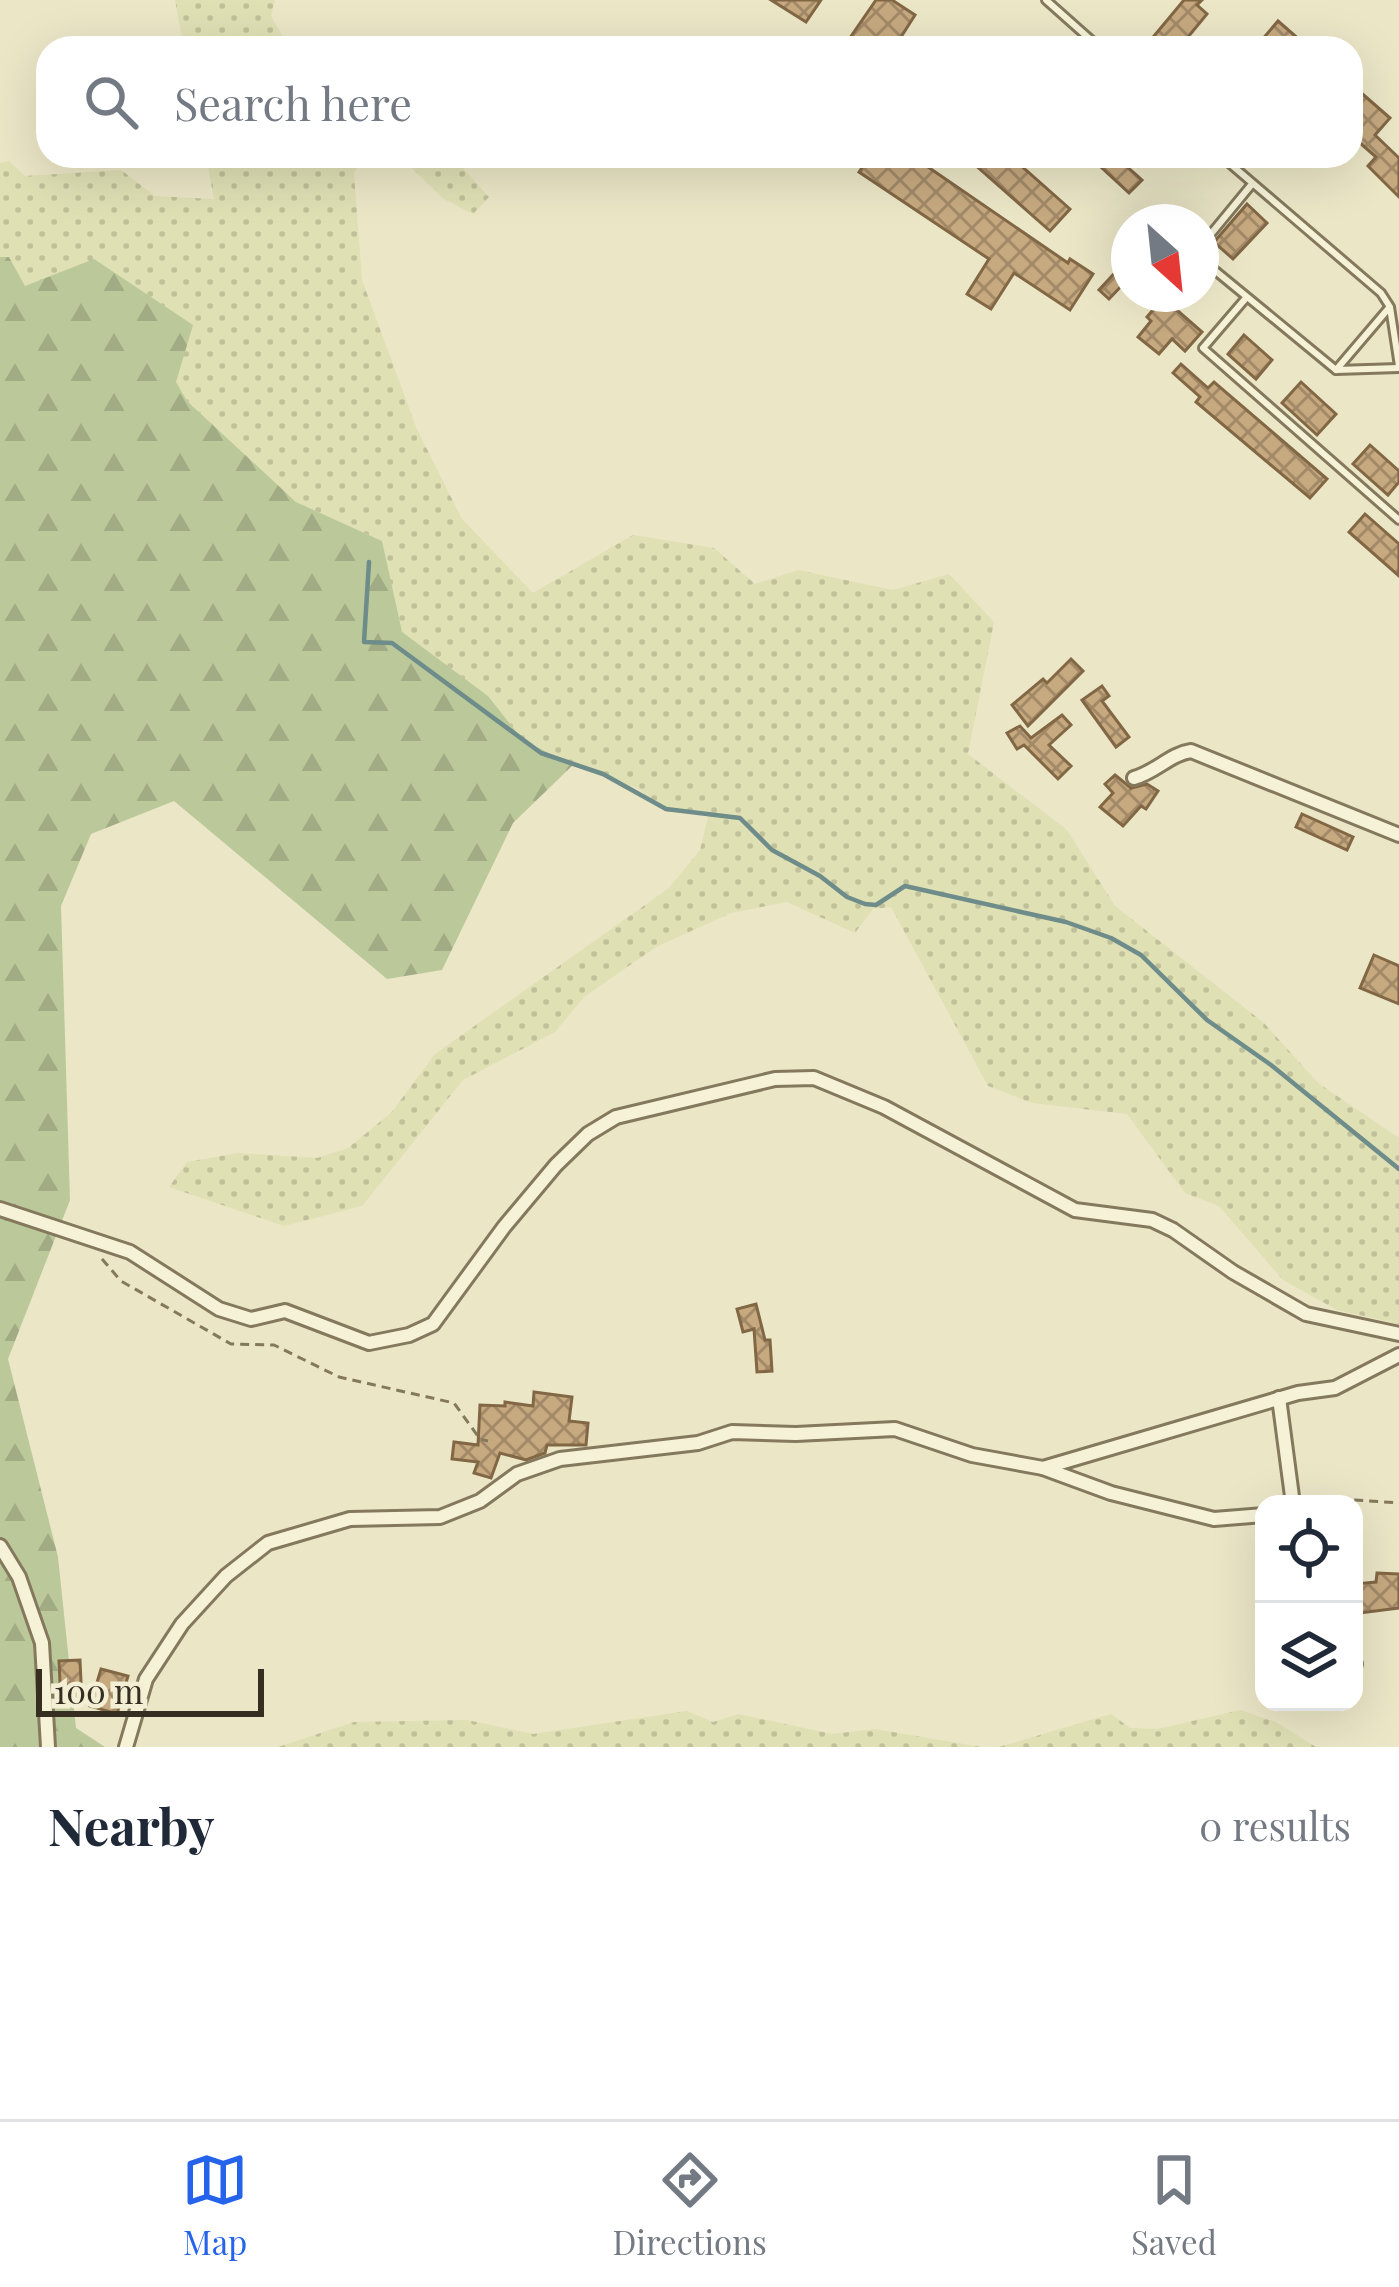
<!DOCTYPE html>
<html lang="en">
<head>
<meta charset="utf-8">
<style>
	:root { --surface:#fff; --page:#f6f6f7; --text:#1f2937; --muted:#747a83; --line:#e0e1e3; --accent:#2563eb }
	body { margin:0; font-family:"Playfair Display",serif; background:var(--page); color:var(--text) }
	.controls { position:absolute; right:36px; bottom:36px; display:grid; overflow:hidden; border-radius:24px; box-shadow:0 12px 48px #0002 }
	.controls button { width:108px; height:108px; display:grid; place-items:center; padding:0; border:0; border-bottom:3px solid var(--line); background:var(--surface); color:var(--text); font:60px sans-serif }
	.compass { position:absolute; left:1111px; top:204px; width:108px; height:108px; border-radius:50%; background:var(--surface); box-shadow:0 12px 48px #0002; rotate:153deg }
	.scale { position:absolute; left:36px; bottom:30px; width:228px; box-sizing:border-box; padding-left:12px; border:6px solid #362e20; border-top:0; font-size:33px; line-height:42px; white-space:nowrap; color:#362e20; -webkit-text-stroke:9px #f3efd5; paint-order:stroke }
	.list { margin:0; padding:0; list-style:none }
	h2 { display:flex; justify-content:space-between; align-items:center; height:156px; margin:0; padding:0 48px; font-size:51px }
	h2 small { font-size:39px; font-weight:400; color:var(--muted) }
	.icon { flex:none; width:66px; height:66px; fill:none; stroke:currentColor; stroke-width:2; stroke-linecap:round; stroke-linejoin:round }
	.map { position:relative; flex:none; width:1399px; height:1747px; overflow:hidden }
	.search { position:absolute; background:var(--surface); box-shadow:0 12px 48px #0002; left:36px; right:36px; top:36px; height:132px; display:flex; align-items:center; gap:30px; box-sizing:border-box; padding:0 42px; border-radius:36px; color:var(--muted); font-size:45px }
	.sheet { height:372px; background:var(--surface) }
	nav { display:flex; justify-content:space-around; align-items:center; box-sizing:border-box; height:168px; border-top:3px solid var(--line); background:var(--surface); font-size:33px; color:var(--muted) }
	nav a { display:grid; justify-items:center; gap:6px }
	nav .on { color:var(--accent) }
	.map>svg:first-child { display:block }
</style>
</head>
<body>
<div class="map">
<svg width="1399" height="1747" viewBox="0 0 1399 1747">
	<defs>
		<pattern id="farmland-dots" width="8" height="8" patternUnits="userSpaceOnUse" patternTransform="scale(3)"><rect width="8" height="8" fill="#dfe0b4"/><path d="M2 2h.1M6 6h.1" fill="none" stroke="#c0c09a" stroke-width="1.8" stroke-linecap="round"/></pattern>
		<pattern id="forest-firs" width="22" height="20" patternUnits="userSpaceOnUse" patternTransform="scale(3)"><rect width="22" height="20" fill="#bbc89a"/><path d="M5 1l3.5 6h-7zM16 11l3.5 6h-7z" fill="#a1ac84"/></pattern>
		<pattern id="building-cross-hatch" width="8" height="8" patternUnits="userSpaceOnUse" patternTransform="scale(3)"><rect width="8" height="8" fill="#c6a97f"/><path d="M0 0l8 8M0 8l8-8" fill="none" stroke="#a28a68"/></pattern>
	</defs>
	<rect width="100%" height="100%" fill="#ebe6c6"/>
	<g fill="url(#farmland-dots)">
		<path d="M175,0H275L271,16L287,43L297,48H184Z"/>
		<path d="M206,156H362L354,174L362,280L416,427L462,519L533,593L633,535L714,548L755,584L798,570L893,590L949,574L994,622L968,754L1067,830L1115,906L1264,1023L1318,1083L1399,1138V1324L1337,1310L1283,1280L1219,1206L1185,1193L1127,1114L1032,1103L988,1086L891,907L873,909L855,933L787,902L731,913L656,947L584,997L555,1032L463,1080L362,1206L284,1226L169,1187L187,1162L238,1153L317,1158L348,1148L391,1113L435,1054L669,888L700,850L709,813L668,812L637,788L573,765L523,740L488,696L401,632L382,541L296,502L187,401L176,383L25,286L9,257H0V163L9,161L25,176L121,170L155,196L214,199Z"/>
		<path d="M399,156H452L489,197L473,214L444,199Z"/>
		<path d="M1240,1710L1276,1722L1316,1747H999L1111,1714L1130,1728L1158,1729Z"/>
		<path d="M687,1711L713,1722L738,1714L832,1734L875,1729L981,1747H278L354,1722L467,1720L533,1734Z"/>
	</g>
	<path fill="url(#forest-firs)" d="M0,257H9L25,286L94,259L193,325L176,382L187,401L296,502L382,541L402,632L488,696L523,740L573,765L513,823L442,970L387,979L174,801L91,834L61,906L70,1200L8,1359L58,1557L76,1728L105,1747H0Z"/>
	<g fill="none" stroke-linecap="round" stroke-linejoin="round">
		<path stroke="#6e8c8a" stroke-width="4.5" d="M369,562L364,642L392,643L541,753L603,774L666,809L740,818L772,850L820,876L847,897L865,904L876,905L905,886L1066,922L1111,938L1141,955L1207,1020L1271,1065L1399,1169"/>
	</g>
	<g fill="url(#building-cross-hatch)" stroke="#826745" stroke-width="3">
		<path d="M771,0H821L806,22Z"/>
		<path d="M876,0H892L915,15L894,48H843Z"/>
		<path d="M1184,0H1202L1197,5L1207,14L1179,48H1144Z"/>
		<path d="M1278,21L1309,48H1255Z"/>
		<path d="M1351,84L1390,118L1375,135L1399,158V197L1368,166L1376,157L1351,135Z"/>
		<path d="M870,156H912L1068,263L1070,259L1093,274L1070,310L1014,273L991,309L967,294L989,259L859,172Z"/>
		<path d="M965,156H1010L1070,209L1050,231Z"/>
		<path d="M1089,156H1115L1142,180L1129,193Z"/>
		<path d="M1247,204L1267,223L1233,259L1214,242Z"/>
		<path d="M1122,265L1129,271V278L1109,299L1099,290Z"/>
		<path d="M1163,298L1202,332L1185,351L1172,339L1159,354L1138,337L1151,321L1147,317Z"/>
		<path d="M1244,335L1272,360L1256,379L1228,354Z"/>
		<path d="M1181,364L1208,388L1214,382L1327,479L1310,498L1196,402L1200,397L1173,373Z"/>
		<path d="M1301,382L1336,414L1317,435L1282,403Z"/>
		<path d="M1370,445L1399,471V482L1388,495L1353,464Z"/>
		<path d="M1365,514L1399,544V576L1349,532Z"/>
		<path d="M1071,659L1083,671L1028,726L1012,705L1043,679L1047,683Z"/>
		<path d="M1102,686L1109,696L1102,701L1129,737L1116,747L1082,700Z"/>
		<path d="M1062,715L1071,725L1049,745L1071,766L1058,779L1024,745L1017,749L1007,733L1020,726L1031,738Z"/>
		<path d="M1115,775L1131,788L1147,784L1158,791L1146,809L1141,806L1123,826L1100,807L1113,793L1105,784Z"/>
		<path d="M1302,814L1353,837L1347,850L1296,827Z"/>
		<path d="M1374,955L1399,966V1004L1360,988Z"/>
		<path d="M756,1304L765,1340H770L772,1371L757,1372L754,1329L743,1332L737,1309Z"/>
		<path d="M534,1392L572,1397L569,1421L588,1423L586,1445H547L545,1453L526,1460L500,1453L491,1478L474,1473L478,1462L452,1459L454,1442L478,1445L480,1405L505,1406V1402L533,1406Z"/>
		<path d="M1377,1573L1399,1574V1608L1360,1613L1354,1608V1584L1376,1582Z"/>
		<path d="M80,1660L82,1703L61,1704L59,1661Z"/>
		<path d="M101,1669L128,1676L117,1714L90,1706Z"/>
	</g>
	<g fill="none" stroke-linecap="round" stroke-linejoin="round">
		<defs>
			<g id="service">
				<path d="M1046,0L1100,48"/>
				<path d="M1221,156L1381,293L1390,307L1399,366"/>
				<path d="M1201,246L1252,184"/>
				<path d="M1201,259L1336,370L1399,368"/>
				<path d="M1246,298L1203,348L1399,520"/>
				<path d="M1336,370L1388,309"/>
			</g>
			<g id="minor">
				<path d="M1134,778C1156,772 1170,754 1191,751L1399,835"/>
				<path d="M0,1209L130,1252L219,1309L251,1319L285,1311L369,1343L409,1335L433,1324L504,1227L556,1165L588,1134L616,1117L775,1079L814,1078L884,1107L1075,1210L1152,1220L1173,1230L1233,1272L1306,1314L1399,1334"/>
				<path d="M1279,1398L1293,1504"/>
				<path d="M1043,1468L1298,1393L1335,1388L1399,1355"/>
				<path d="M0,1546L19,1577L42,1643L48,1747"/>
				<path d="M1354,1665L1355,1664"/>
				<path d="M126,1747L146,1679L182,1624L226,1576L268,1543L350,1519L440,1517L480,1501L517,1474L560,1459L698,1443L732,1432L796,1434L895,1429L972,1455L1043,1468L1111,1493L1214,1519L1264,1515"/>
			</g>
		</defs>
		<use href="#service" stroke="#84795d" stroke-width="12"/>
		<use href="#minor" stroke="#84795d" stroke-width="18"/>
		<g stroke="#84795d" stroke-width="3" stroke-dasharray="9 6" stroke-linecap="butt">
			<path d="M102,1259L121,1281L231,1344L274,1345L339,1377L454,1403L480,1439L488,1441"/>
			<path d="M1325,1504L1341,1499L1399,1503"/>
		</g>
		<use href="#service" stroke="#f6f2d8" stroke-width="6"/>
		<use href="#minor" stroke="#f6f2d8" stroke-width="12"/>
	</g>
</svg>
<div class="controls">
<button><svg class="icon" aria-label="locate" viewBox="0 0 24 24"><circle cx="12" cy="12" r="6"/><path d="M12 2v4M12 18v4M2 12h4M18 12h4"/></svg></button>
<button><svg class="icon" aria-label="layers" viewBox="0 0 24 24"><path d="M12 4l9 5-9 5-9-5zM3 14l9 5 9-5"/></svg></button>
</div>
<svg class="compass" viewBox="-18 -18 36 36"><path d="M0-13l5 13h-10z" fill="#e53935"/><path d="M0 13l5-13h-10z" fill="#747a83"/></svg>
<div class="scale">100 m</div>
<div class="search"><svg class="icon" aria-label="search" viewBox="0 0 24 24"><circle cx="10" cy="10" r="6"/><path d="M15 15l6 6"/></svg>Search here</div>
</div>
<section class="sheet">
<h2>Nearby<small>0 results</small></h2>
<ul class="list">
</ul>
</section>
<nav>
<a class="on"><svg class="icon" aria-label="map" viewBox="0 0 24 24"><path d="M3 6l6-2 6 2 6-2v14l-6 2-6-2-6 2zM9 4v14M15 6v14"/></svg>Map</a>
<a><svg class="icon" aria-label="directions" viewBox="0 0 24 24"><path d="M12 3l9 9-9 9-9-9zM9 14v-3h6M13 9l2 2-2 2"/></svg>Directions</a>
<a><svg class="icon" aria-label="saved" viewBox="0 0 24 24"><path d="M7 4h10v16l-5-4-5 4z"/></svg>Saved</a>
</nav>
</body>
</html>
